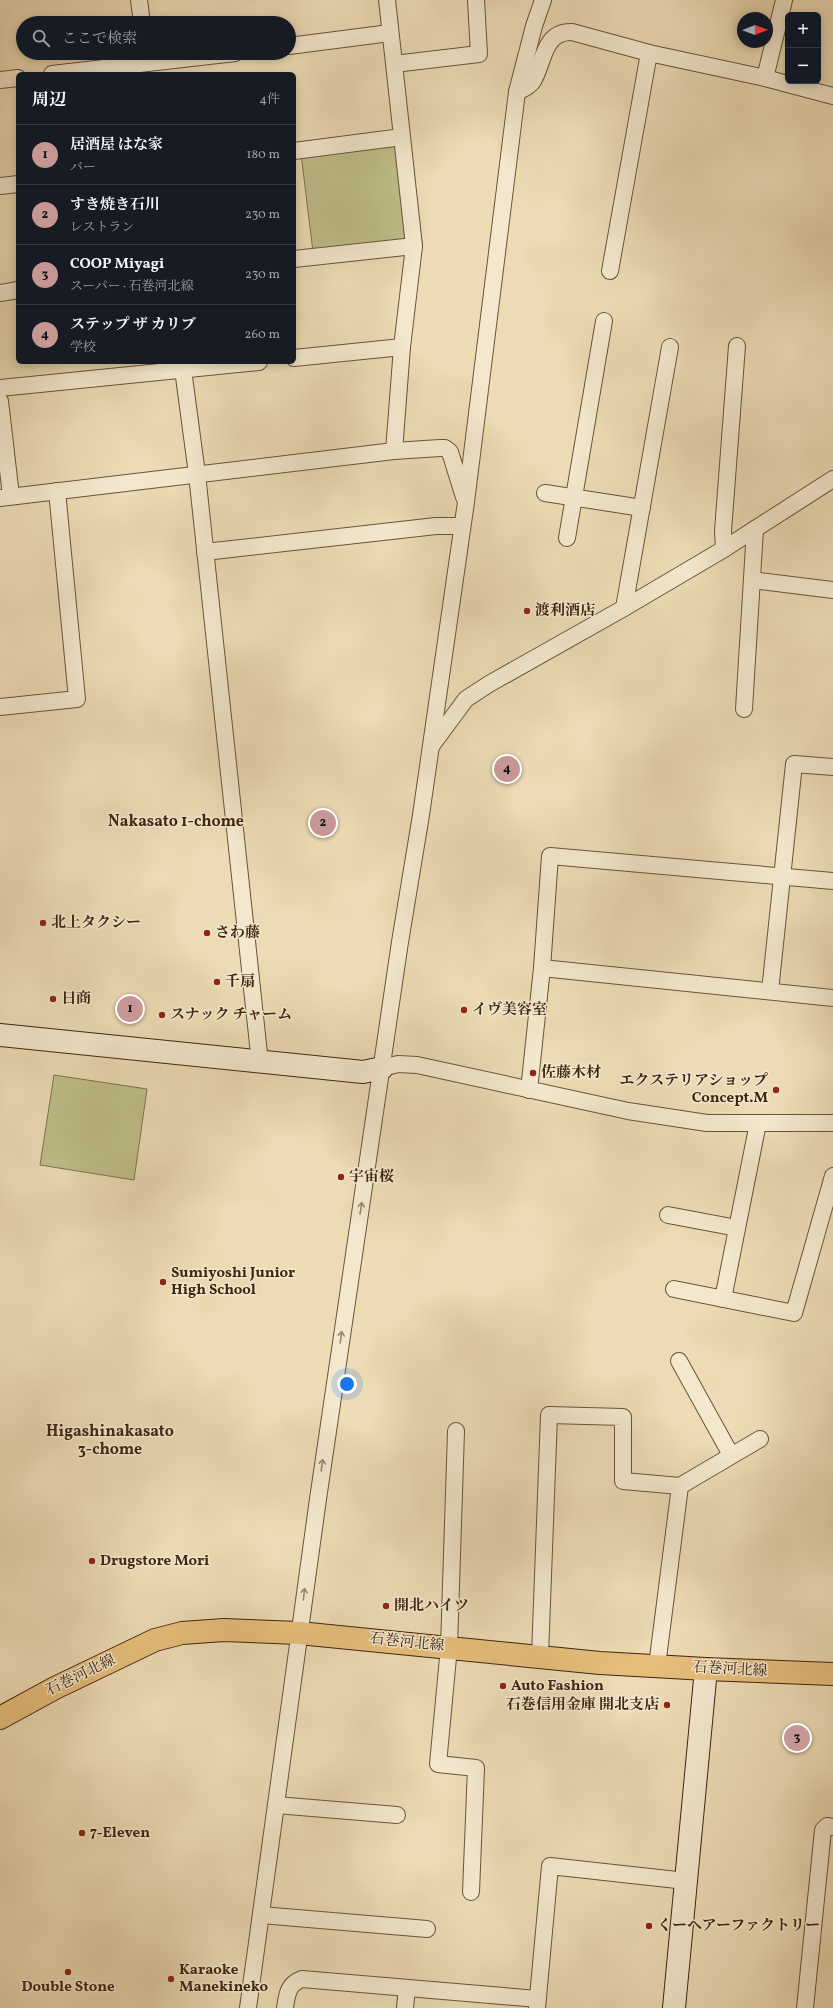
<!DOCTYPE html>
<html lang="ja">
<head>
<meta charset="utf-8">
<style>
	:root { --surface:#171b24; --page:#20242c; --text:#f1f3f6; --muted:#9ea1a6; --line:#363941; --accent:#c59692 }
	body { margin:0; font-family:Vollkorn,"Noto Serif JP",serif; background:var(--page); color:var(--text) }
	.controls { position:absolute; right:12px; top:12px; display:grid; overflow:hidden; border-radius:6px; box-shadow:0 2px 10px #0003 }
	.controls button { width:36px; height:36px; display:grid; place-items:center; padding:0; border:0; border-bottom:1px solid var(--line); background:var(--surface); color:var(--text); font:20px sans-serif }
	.compass { position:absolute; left:737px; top:12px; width:36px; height:36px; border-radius:50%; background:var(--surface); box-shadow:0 2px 10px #0003; rotate:89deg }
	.you { position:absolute; left:347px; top:1384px; width:14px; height:14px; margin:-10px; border:3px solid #fff; border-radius:50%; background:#1a73e8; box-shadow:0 0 0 6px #1a73e833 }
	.badge { display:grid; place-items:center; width:26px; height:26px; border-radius:50%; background:var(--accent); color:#111; font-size:13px; font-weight:700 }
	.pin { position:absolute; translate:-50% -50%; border:2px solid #fff; box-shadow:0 1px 4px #0006 }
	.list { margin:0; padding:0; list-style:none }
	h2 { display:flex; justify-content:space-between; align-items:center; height:52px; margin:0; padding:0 16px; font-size:17px }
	h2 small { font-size:13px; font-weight:400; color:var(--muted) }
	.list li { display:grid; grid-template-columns:26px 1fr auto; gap:12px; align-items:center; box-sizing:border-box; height:60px; padding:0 16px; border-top:1px solid var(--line) }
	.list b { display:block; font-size:15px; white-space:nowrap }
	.list p { margin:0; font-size:13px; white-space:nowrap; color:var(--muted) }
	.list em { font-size:13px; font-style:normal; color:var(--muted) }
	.icon { flex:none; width:22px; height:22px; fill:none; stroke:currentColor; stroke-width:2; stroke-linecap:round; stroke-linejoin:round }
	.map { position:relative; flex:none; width:833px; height:2008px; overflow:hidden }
	.search { position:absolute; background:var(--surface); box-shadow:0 2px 10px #0003; left:16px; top:16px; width:280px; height:44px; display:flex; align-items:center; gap:10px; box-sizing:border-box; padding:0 14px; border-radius:22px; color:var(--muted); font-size:15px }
	.panel { position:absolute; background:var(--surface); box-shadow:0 2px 10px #0003; left:16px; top:72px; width:280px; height:292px; border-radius:6px }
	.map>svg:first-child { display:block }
</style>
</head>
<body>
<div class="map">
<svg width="833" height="2008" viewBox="0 0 833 2008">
	<rect width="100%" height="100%" fill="#ecdbb4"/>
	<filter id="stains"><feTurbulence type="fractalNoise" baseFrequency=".005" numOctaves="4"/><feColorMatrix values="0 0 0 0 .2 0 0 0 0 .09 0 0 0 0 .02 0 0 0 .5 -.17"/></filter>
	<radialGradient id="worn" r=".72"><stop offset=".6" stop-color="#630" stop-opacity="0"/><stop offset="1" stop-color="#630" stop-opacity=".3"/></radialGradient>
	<g fill="#bebe89" stroke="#7f714e">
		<path d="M398,143L409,241L313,252L301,154Z"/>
		<path d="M54,1075L147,1089L134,1180L40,1165Z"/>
	</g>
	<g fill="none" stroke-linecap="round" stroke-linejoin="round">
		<defs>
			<g id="street">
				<path d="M139,0L142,23"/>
				<path d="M387,0L414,246L402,347L394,451"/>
				<path d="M289,46L390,33"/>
				<path d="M394,64L479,54L476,0"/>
				<path d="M52,74L235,53"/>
				<path d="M765,78L784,0"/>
				<path d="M0,80L18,78"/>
				<path d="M517,92C523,89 529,87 533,81C544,63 543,31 572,32L649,53L765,78L833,96"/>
				<path d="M294,151L402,137"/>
				<path d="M0,186L18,184"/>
				<path d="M294,259L414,246"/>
				<path d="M610,271L649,53"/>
				<path d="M0,293L18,290"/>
				<path d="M294,358L402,347"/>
				<path d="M182,362L197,474L260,1063"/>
				<path d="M0,388L259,362"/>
				<path d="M0,401L11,496"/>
				<path d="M545,493L642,508"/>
				<path d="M0,498L394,451L440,448H445L450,452L464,497"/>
				<path d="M567,538L604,321"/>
				<path d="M724,549L723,531L737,346"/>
				<path d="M205,552L436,526H462"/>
				<path d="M752,580L833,590"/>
				<path d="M624,608L670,347"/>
				<path d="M0,707L77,699L57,491"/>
				<path d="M744,709L755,529"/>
				<path d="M432,745L466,699L489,684L624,608L724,549L833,479"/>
				<path d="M542,968L833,998"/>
				<path d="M770,991L794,764L833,767"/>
				<path d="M382,1068L398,1064L417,1065L628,1111L707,1123H833"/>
				<path d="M529,1090L542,968L550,856L833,881"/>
				<path d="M668,1215L737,1228"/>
				<path d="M674,1289L794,1313L833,1176"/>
				<path d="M723,1299L758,1123"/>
				<path d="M679,1361L731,1455"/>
				<path d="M456,1431L449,1647L438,1764L476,1768L471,1892"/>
				<path d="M540,1656L549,1415L623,1417V1481L680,1486"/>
				<path d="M657,1666L680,1486L760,1439"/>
				<path d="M276,1805L397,1815"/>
				<path d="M261,1915L427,1929"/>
				<path d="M248,2008L318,1499L400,942L421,815L466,502L517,92L534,26L543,0"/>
				<path d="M285,2008C287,1994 288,1984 302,1979L538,1999"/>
				<path d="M405,2008L407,1988"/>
				<path d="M537,2008L550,1866L686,1881"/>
				<path d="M805,2008L823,1830L827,1826L833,1827"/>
			</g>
			<g id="secondary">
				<path d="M0,1035L363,1072L382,1068"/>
				<path d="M674,2008L706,1669"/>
			</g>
			<path id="primary" d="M0,1718L55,1688L155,1640L182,1633L224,1630L299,1633L600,1663L706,1669L833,1674"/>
		</defs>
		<use href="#street" stroke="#6b523a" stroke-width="18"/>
		<use href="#secondary" stroke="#402412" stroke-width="24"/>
		<use href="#primary" stroke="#402412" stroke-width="24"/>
		<use href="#street" stroke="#f3e8ce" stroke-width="16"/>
		<use href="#secondary" stroke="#f3e8ce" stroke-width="22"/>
		<use href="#primary" stroke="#e6be7a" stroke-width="22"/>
	</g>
	<defs><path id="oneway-shaft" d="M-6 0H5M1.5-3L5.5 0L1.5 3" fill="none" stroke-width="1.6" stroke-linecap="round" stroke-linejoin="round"/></defs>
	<g stroke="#9a8670">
		<use href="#oneway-shaft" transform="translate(361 1208) rotate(-81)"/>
		<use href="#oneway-shaft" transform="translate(341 1337) rotate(-82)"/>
		<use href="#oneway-shaft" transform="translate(322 1465) rotate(-82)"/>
		<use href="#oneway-shaft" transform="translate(304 1594) rotate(-84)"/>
	</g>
	<g fill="#8f2418" stroke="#f3e8ce" stroke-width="1.5">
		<circle cx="527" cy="611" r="4"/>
		<circle cx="43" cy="923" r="4"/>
		<circle cx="207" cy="933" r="4"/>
		<circle cx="217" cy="982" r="4"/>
		<circle cx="53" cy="999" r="4"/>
		<circle cx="464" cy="1010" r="4"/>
		<circle cx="162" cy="1015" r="4"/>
		<circle cx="533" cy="1073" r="4"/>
		<circle cx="776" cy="1090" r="4"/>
		<circle cx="341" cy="1177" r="4"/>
		<circle cx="163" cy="1282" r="4"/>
		<circle cx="92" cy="1561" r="4"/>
		<circle cx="386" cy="1606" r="4"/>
		<circle cx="503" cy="1686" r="4"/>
		<circle cx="667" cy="1705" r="4"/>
		<circle cx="82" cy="1833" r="4"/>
		<circle cx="649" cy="1926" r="4"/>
		<circle cx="68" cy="1972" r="4"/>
		<circle cx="171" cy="1979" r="4"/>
	</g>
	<g text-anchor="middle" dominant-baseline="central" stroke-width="3" stroke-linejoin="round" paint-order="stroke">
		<g font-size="15" font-weight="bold" fill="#402412" stroke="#f3e8ce" text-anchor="start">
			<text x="535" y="611">渡利酒店</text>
			<text x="51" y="923">北上タクシー</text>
			<text x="215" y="933">さわ藤</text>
			<text x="225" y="982">千扇</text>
			<text x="61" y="999">日商</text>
			<text x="472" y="1010">イヴ美容室</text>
			<text x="170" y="1015">スナック チャーム</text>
			<text x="541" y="1073">佐藤木材</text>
			<text x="768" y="1081" text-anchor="end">エクステリアショップ<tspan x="768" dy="17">Concept.M</tspan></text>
			<text x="349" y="1177">宇宙桜</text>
			<text x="171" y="1273">Sumiyoshi Junior<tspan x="171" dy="17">High School</tspan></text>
			<text x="100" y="1561">Drugstore Mori</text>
			<text x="394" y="1606">開北ハイツ</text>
			<text x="511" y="1686">Auto Fashion</text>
			<text x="659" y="1705" text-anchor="end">石巻信用金庫 開北支店</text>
			<text x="90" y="1833">7-Eleven</text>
			<text x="657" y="1926">くーヘアーファクトリー</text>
			<text x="179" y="1970">Karaoke<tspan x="179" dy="17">Manekineko</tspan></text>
			<text x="68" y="1987" text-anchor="middle">Double Stone</text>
		</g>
		<g font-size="15" fill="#402412" stroke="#f3e8ce">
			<text transform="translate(407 1643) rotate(6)">石巻河北線</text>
			<text transform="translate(730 1670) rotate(3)">石巻河北線</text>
			<text transform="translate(81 1676) rotate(-26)">石巻河北線</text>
		</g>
		<g font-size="16" font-weight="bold" fill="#402412" stroke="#f3e8ce">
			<text x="176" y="822">Nakasato 1-chome</text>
			<text x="110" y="1432">Higashinakasato<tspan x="110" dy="18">3-chome</tspan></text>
		</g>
	</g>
	<rect width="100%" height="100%" filter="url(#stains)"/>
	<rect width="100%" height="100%" fill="url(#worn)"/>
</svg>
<div class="controls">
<button>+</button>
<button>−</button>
</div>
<svg class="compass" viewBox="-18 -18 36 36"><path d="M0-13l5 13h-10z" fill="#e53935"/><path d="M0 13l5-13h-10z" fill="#9ea1a6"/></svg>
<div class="you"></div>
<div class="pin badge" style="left:130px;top:1009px">1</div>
<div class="pin badge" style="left:323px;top:823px">2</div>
<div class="pin badge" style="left:797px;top:1738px">3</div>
<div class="pin badge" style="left:507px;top:769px">4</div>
<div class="search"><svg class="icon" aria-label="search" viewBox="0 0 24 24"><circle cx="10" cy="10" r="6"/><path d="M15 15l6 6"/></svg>ここで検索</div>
<section class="panel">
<h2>周辺<small>4件</small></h2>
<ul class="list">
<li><span class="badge">1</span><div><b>居酒屋 はな家</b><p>バー</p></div><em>180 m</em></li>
<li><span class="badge">2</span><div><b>すき焼き石川</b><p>レストラン</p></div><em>230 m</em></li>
<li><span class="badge">3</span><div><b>COOP Miyagi</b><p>スーパー · 石巻河北線</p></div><em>230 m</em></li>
<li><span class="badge">4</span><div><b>ステップ ザ カリブ</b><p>学校</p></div><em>260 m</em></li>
</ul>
</section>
</div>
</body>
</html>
